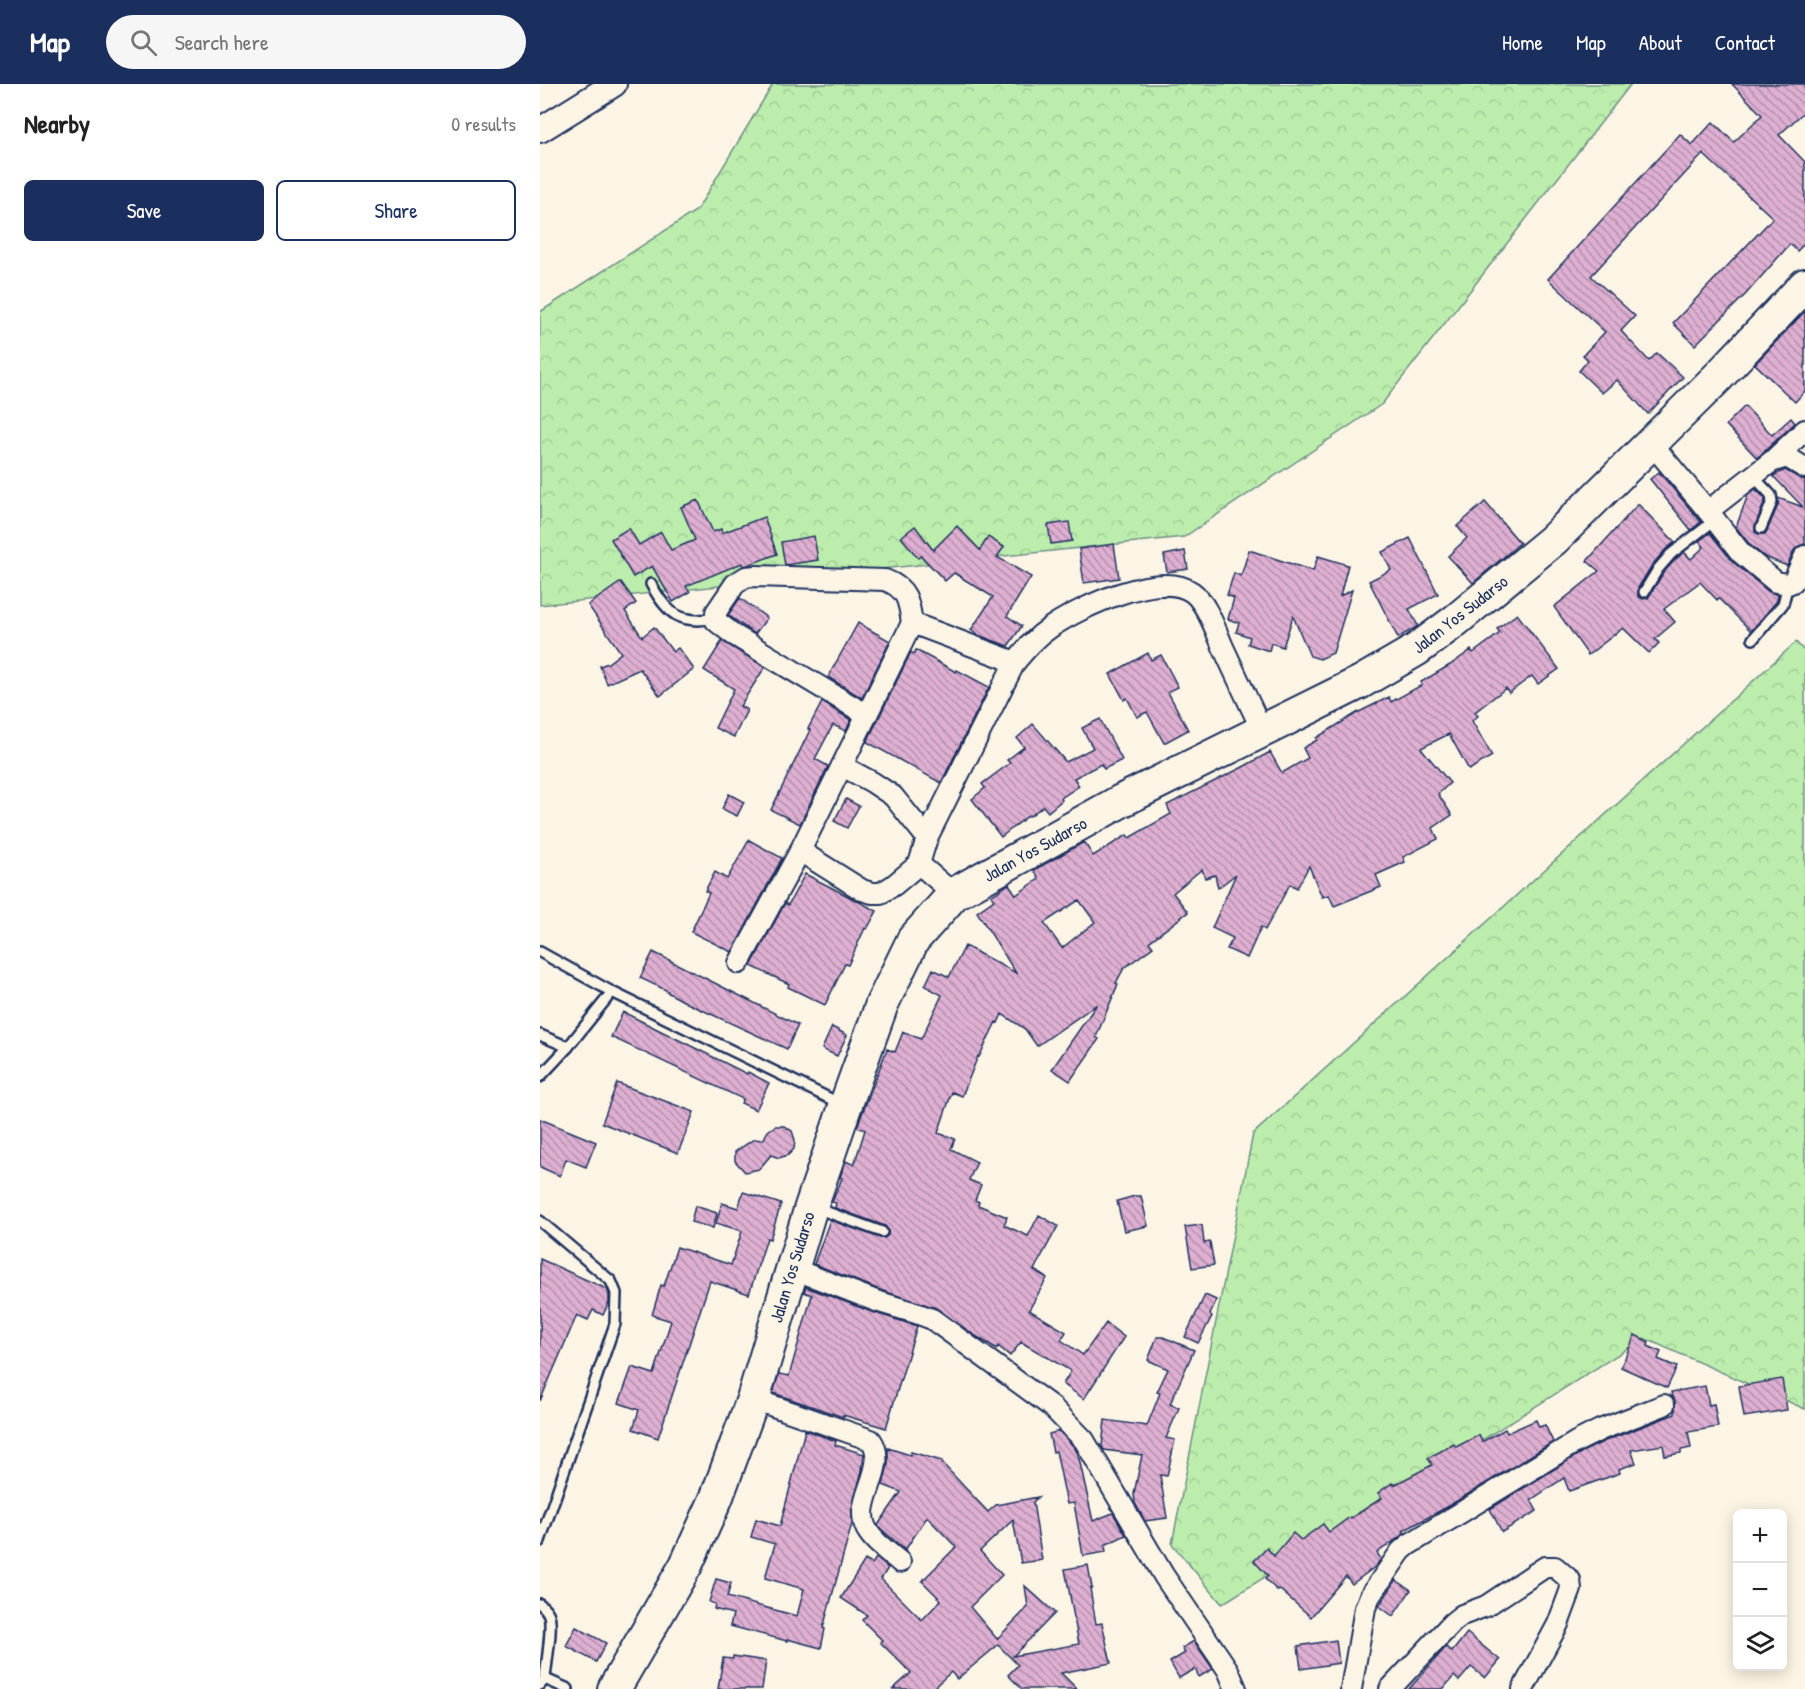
<!DOCTYPE html>
<html lang="en">
<head>
<meta charset="utf-8">
<style>
	:root { --surface:#fff; --page:#f6f6f6; --text:#222; --muted:#767676; --line:#e0e0e0; --accent:#1b2f5e }
	body { margin:0; font-family:"Patrick Hand",sans-serif; background:var(--page); color:var(--text) }
	.controls { position:absolute; right:18px; bottom:18px; display:grid; overflow:hidden; border-radius:9px; box-shadow:0 3px 15px #0003 }
	.controls button { width:54px; height:54px; display:grid; place-items:center; padding:0; border:0; border-bottom:2px solid var(--line); background:var(--surface); color:var(--text); font:30px sans-serif }
	.list { margin:0; padding:0; list-style:none }
	h2 { display:flex; justify-content:space-between; align-items:center; height:78px; margin:0; padding:0 24px; font-size:26px }
	h2 small { font-size:20px; font-weight:400; color:var(--muted) }
	.actions { display:flex; gap:12px; padding:18px 24px }
	.actions a { flex:1; padding:14px 0; border:2px solid var(--accent); border-radius:9px; text-align:center; font-size:21px; color:var(--accent) }
	.actions .main { background:var(--accent); color:#fff }
	.icon { flex:none; width:33px; height:33px; fill:none; stroke:currentColor; stroke-width:2; stroke-linecap:round; stroke-linejoin:round }
	.map { position:relative; flex:none; width:1265px; height:1605px; overflow:hidden }
	header { display:flex; align-items:center; gap:36px; box-sizing:border-box; height:84px; padding:0 30px; background:var(--accent); color:#fff }
	header strong { font-size:28px }
	nav { display:flex; gap:33px; margin-inline-start:auto; font-size:21px }
	.search { width:420px; height:54px; background:var(--page); display:flex; align-items:center; gap:15px; box-sizing:border-box; padding:0 21px; border-radius:33px; color:var(--muted); font-size:22px }
	main { display:flex }
	aside { flex:1; background:var(--surface) }
	.map>svg:first-child { display:block }
</style>
</head>
<body>
<header>
<strong>Map</strong>
<div class="search"><svg class="icon" aria-label="search" viewBox="0 0 24 24"><circle cx="10" cy="10" r="6"/><path d="M15 15l6 6"/></svg>Search here</div>
<nav><a>Home</a><a>Map</a><a>About</a><a>Contact</a></nav>
</header>
<main>
<aside>
<h2>Nearby<small>0 results</small></h2>
<ul class="list">
</ul>
<div class="actions"><a class="main">Save</a><a>Share</a></div>
</aside>
<div class="map">
<svg width="1265" height="1605" viewBox="0 0 1265 1605">
	<defs>
		<pattern id="forest-crowns" width="20" height="18" patternUnits="userSpaceOnUse" patternTransform="scale(1.5)"><rect width="20" height="18" fill="#bcedac"/><path d="M2 6a3 3 0 1 1 6 0M12 15a3 3 0 1 1 6 0" fill="none" stroke="#a1cc96"/></pattern>
		<pattern id="building-back-hatch" width="6" height="6" patternUnits="userSpaceOnUse" patternTransform="scale(1.5)"><rect width="6" height="6" fill="#deafd1"/><path d="M-1 5l2 2M0 0l6 6M5-1l2 2" fill="none" stroke="#b38fad"/></pattern>
	</defs>
	<rect width="100%" height="100%" fill="#fcf5e5"/>
	<filter id="ink" filterUnits="userSpaceOnUse"><feTurbulence type="fractalNoise" baseFrequency=".0167" numOctaves="2"/><feDisplacementMap in="SourceGraphic" scale="12" xChannelSelector="R" yChannelSelector="G"/><feConvolveMatrix kernelMatrix="1 2 1 2 8 2 1 2 1" color-interpolation-filters="sRGB"/></filter>
	<g filter="url(#ink)">
		<g fill="url(#forest-crowns)" stroke="#6c8e85" stroke-width="1.5">
			<path d="M233,0H1091L842,320L644,453L0,521V228L157,126Z"/>
			<path d="M1256,558L1265,568V1325L1104,1254L682,1520L632,1460L713,1050Z"/>
		</g>
		<g fill="url(#building-back-hatch)" stroke="#1b2f5e" stroke-width="1.5" fill-rule="evenodd">
			<path d="M1192,0H1265V27L1239,51L1265,78V159L1257,167L1250,160L1206,210L1155,261L1133,239L1233,134L1163,70L1051,192L1095,232L1081,247L1109,277L1117,269L1143,293L1108,330L1077,296L1062,309L1039,287L1048,276L1043,271L1065,248L1008,195L1140,50L1152,61L1173,38L1194,58L1222,31Z"/>
			<path d="M1265,227V307L1255,318L1215,280Z"/>
			<path d="M1205,322L1232,351L1251,334L1255,339L1217,374L1186,341Z"/>
			<path d="M1245,386L1259,394L1265,396V460L1259,462L1254,466L1247,482L1225,473L1210,461L1196,443L1208,411L1215,405L1225,414V417L1215,442V448L1219,450H1225L1227,447L1238,421V414L1263,423L1233,392Z"/>
			<path d="M1119,388L1161,438L1151,446L1110,395Z"/>
			<path d="M158,416L173,448L181,445L182,449L224,433L237,470L208,481L203,482L202,479L146,502L150,508L133,518L112,482L93,493L71,455L89,444L99,461L121,448L131,466L155,456L141,423Z"/>
			<path d="M945,418L980,459L933,499L908,472L927,454L917,442Z"/>
			<path d="M1098,420L1135,458L1126,465L1112,481L1098,504V512L1103,515L1108,514L1123,489L1136,475L1144,468L1151,475L1164,463L1159,457L1170,449L1193,478L1228,507L1238,511L1237,517L1211,547L1178,514L1177,516L1160,498L1124,525L1135,538L1115,555L1119,559L1109,569L1083,544L1048,571L1014,523L1059,487L1047,477Z"/>
			<path d="M529,438L532,457L511,460L508,441Z"/>
			<path d="M375,442L393,466L417,442L440,466L448,453L464,463L457,473L491,493L467,532L482,542L468,562L438,551L431,546L453,513L414,489L405,497L381,472L378,474L361,453Z"/>
			<path d="M274,452L278,476L245,481L241,458Z"/>
			<path d="M870,454L898,510L869,525L878,542L858,554L829,497L851,486L842,468Z"/>
			<path d="M574,460L579,494L544,499L539,465Z"/>
			<path d="M709,466L773,487L778,472L808,481L800,512L812,506L793,569L780,575L770,572L753,532L743,563L731,559L729,567L708,560L710,553L696,548L699,539L688,535L694,514L687,511L694,489L701,492Z"/>
			<path d="M645,467L648,485L627,488L624,471Z"/>
			<path d="M81,498L96,519L85,527L102,553L114,543L133,568L138,564L154,585L120,612L100,585L67,600L60,582L68,579L81,569L48,521Z"/>
			<path d="M200,514L227,534L215,550L188,531Z"/>
			<path d="M977,530L1019,585L998,600L992,592L969,609L966,604L935,628L938,632L932,637L952,672L929,686L909,650L881,664L910,699L898,710L912,731L893,744L898,755L863,773L865,778L836,791L841,803L794,822L789,811L782,813L769,782L757,804L750,800L725,846L721,843L707,874L687,865L693,854L672,844L696,790L678,804L675,791L665,794L662,785L633,809L648,828L609,858L613,863L584,884L576,899L578,900L556,953L559,955L530,997L512,985L557,920L497,962L485,945L462,930L458,939L456,938L439,973L438,972L422,1012L412,1008L398,1049L415,1055L411,1065L437,1078L429,1096L441,1101L435,1116L439,1118L438,1121L467,1133L464,1141L488,1152L499,1131L518,1142L494,1186L507,1194L489,1226L526,1248L521,1256L543,1271L566,1239L584,1253L544,1315L523,1300L531,1287L481,1258L470,1272L458,1262L457,1265L434,1251L396,1224L340,1206L274,1180L290,1136L340,1154H344L348,1151V1146L345,1142L295,1124L296,1119L292,1118L302,1094L300,1093L306,1077L314,1081L325,1046L317,1043L347,965L355,968L363,948L381,955L402,911L385,902L393,885L409,893L425,862L476,889L437,828L454,816L451,812L469,800L476,811L499,795L494,786L544,758L553,772L587,751L589,754L631,730L627,721L703,683L730,668L742,689L768,674L763,664L777,656L776,654L817,629L849,613L851,618L882,601L881,598L910,581L931,566L933,569L960,549L957,545ZM539,816L555,838L522,864L504,839Z"/>
			<path d="M318,539L350,557L322,614L288,593Z"/>
			<path d="M182,557L225,583L200,622L207,626L194,653L175,644L194,605L164,586Z"/>
			<path d="M376,566L416,588L417,586L449,603L401,699L327,658L371,568L374,570Z"/>
			<path d="M608,569L611,576L621,571L638,603L628,608L648,646L624,659L607,628L597,633L587,614L584,616L570,590Z"/>
			<path d="M282,618L311,636L306,647L293,641L275,675L288,682L260,740L231,726L270,646L268,645Z"/>
			<path d="M560,635L582,676L564,685L561,680L534,694L539,702L521,714L522,716L508,728L503,722L490,732L489,731L461,753L432,715L445,704L442,700L470,679L467,676L484,663L477,654L493,640L526,678L553,664L542,644Z"/>
			<path d="M189,710L204,718L197,732L182,725Z"/>
			<path d="M306,715L319,722L307,744L294,737Z"/>
			<path d="M209,756L242,774L192,868L151,848L169,809L165,807L175,788L187,795Z"/>
			<path d="M265,790L337,827L327,845L325,844L308,881L305,880L285,921L248,903L249,900L211,882L245,819L248,821Z"/>
			<path d="M113,868L258,941L247,965L147,919L127,908L128,907L100,894Z"/>
			<path d="M83,928L207,990L208,988L229,999L216,1026L201,1019L203,1015L71,953Z"/>
			<path d="M292,943L307,951L297,972L282,965Z"/>
			<path d="M77,999L154,1028L138,1069L62,1039Z"/>
			<path d="M0,1035L56,1058L46,1083L26,1075L20,1092L0,1083Z"/>
			<path d="M235,1042H244L252,1047L255,1056L254,1065L248,1071L239,1074L231,1071L219,1085L205,1088L195,1077V1068L214,1055L223,1056L228,1047Z"/>
			<path d="M203,1108L241,1120L230,1155L227,1154L209,1210L170,1197L118,1354L93,1345L99,1326L79,1319L92,1283L114,1290L131,1237L112,1231L121,1201L124,1202L137,1163L191,1181L202,1147L176,1139L182,1119L198,1124Z"/>
			<path d="M595,1112H601L608,1142L584,1147L577,1117Z"/>
			<path d="M155,1122L177,1129L173,1144L151,1138Z"/>
			<path d="M662,1141L664,1159L670,1158L674,1181L652,1184L645,1143Z"/>
			<path d="M0,1175L67,1205L69,1210V1218L63,1231L53,1226L48,1236L37,1231L0,1317Z"/>
			<path d="M266,1203L332,1228L377,1242L346,1344L303,1331V1333L233,1309L239,1290L249,1292L272,1211L264,1208Z"/>
			<path d="M665,1211L676,1216L670,1231L672,1232L658,1259L645,1253Z"/>
			<path d="M1095,1251L1109,1258L1108,1262L1121,1268L1118,1275L1137,1283L1127,1304L1081,1283Z"/>
			<path d="M617,1253H623L654,1266L630,1320L639,1324L626,1354L635,1356L627,1392L620,1391L627,1434L605,1437L595,1419L594,1410L602,1371L564,1366L562,1362L565,1336L607,1342L620,1309L617,1308L628,1285L608,1276Z"/>
			<path d="M1242,1295L1247,1326L1204,1333L1199,1302Z"/>
			<path d="M1165,1302L1169,1321L1174,1320L1178,1343L1148,1348L1151,1364L1141,1366V1369L1125,1372L1123,1361L1091,1366L1096,1379L1079,1385L1080,1389L1029,1407L1024,1394L991,1416L997,1427L962,1448L950,1425L1042,1368L1065,1357L1135,1330V1317L1131,1308Z"/>
			<path d="M996,1336L999,1343L1005,1341L1013,1358L907,1423L863,1447L865,1449L837,1469L841,1475L836,1482L812,1500L806,1492L771,1533L739,1505L738,1507L725,1495L728,1492L714,1477L727,1464L734,1472L753,1449L761,1456L783,1440L789,1448L810,1433L811,1434L842,1414L838,1409L852,1399L854,1401L892,1381L888,1374L914,1360L916,1363L939,1351L942,1358L965,1345L967,1349Z"/>
			<path d="M265,1346L296,1357L295,1361L324,1370L322,1387L312,1424V1440L283,1544L285,1545L281,1564L247,1555V1557L190,1542L193,1530L174,1525L175,1520L169,1518L176,1495L191,1499L187,1513L257,1532L264,1505L225,1494L235,1460L211,1453L216,1435L240,1442Z"/>
			<path d="M519,1347L534,1363L538,1370L553,1437L573,1429L586,1451L565,1461L566,1468L543,1472L534,1419L527,1420L516,1367L513,1368L509,1350Z"/>
			<path d="M348,1364L370,1371L371,1368L402,1377V1379L448,1428L456,1421L498,1413L493,1418L502,1476L481,1479L473,1436L440,1467L462,1491L430,1523L457,1555L488,1523L485,1502L515,1529L473,1572L539,1560L525,1485L548,1481L552,1504H550L556,1540L562,1539L571,1579L521,1589L537,1605H482L468,1591L478,1581L458,1561L417,1595L411,1588L392,1605H353L371,1589L340,1558L342,1556L322,1536L327,1531L301,1514L325,1476L332,1480L336,1474L348,1484L341,1495L382,1536L401,1516L382,1497L416,1463L387,1433L365,1466L339,1443L338,1441L361,1408L343,1401L348,1381Z"/>
			<path d="M856,1496L871,1506L853,1532L839,1522Z"/>
			<path d="M36,1543L66,1559L56,1578L26,1562Z"/>
			<path d="M927,1549L960,1576L945,1594L931,1583L919,1597L914,1592L903,1605H869L906,1563L912,1568Z"/>
			<path d="M796,1556L799,1579L761,1585L758,1562Z"/>
			<path d="M654,1557L673,1585L659,1593L655,1585L639,1594L630,1578L645,1569L642,1564Z"/>
			<path d="M193,1572L226,1577L222,1605H178L183,1574L193,1575Z"/>
		</g>
		<g fill="none" stroke-linecap="round" stroke-linejoin="round">
			<defs>
				<g id="service">
					<path d="M1213,392L1231,411L1232,418L1221,444"/>
					<path d="M111,500C127,530 140,541 175,534"/>
					<path d="M1104,508L1118,485L1131,470L1175,436"/>
					<path d="M1213,555L1243,520L1248,500"/>
					<path d="M0,868L72,908"/>
					<path d="M0,951L28,963"/>
					<path d="M0,993L28,963L72,908L301,1020"/>
					<path d="M276,1124L342,1148"/>
					<path d="M0,1137L71,1197L76,1209L75,1240L0,1457"/>
					<path d="M0,1520C4,1523 7,1526 9,1531C13,1544 6,1580 5,1595L0,1601"/>
					<path d="M5,1595L28,1605"/>
				</g>
				<g id="minor">
					<path d="M1111,359L1168,427L1201,469L1236,498L1248,500L1253,498L1265,472"/>
					<path d="M1231,378L1247,373L1265,384"/>
					<path d="M1168,427L1231,378L1265,346"/>
					<path d="M372,539L475,578"/>
					<path d="M302,682L332,698L353,712L387,754"/>
					<path d="M260,767L322,806L332,809H341L354,801L379,780L387,754L475,578C486,565 496,553 511,543C539,524 620,485 652,508C666,518 676,547 683,563C696,591 709,619 722,646"/>
					<path d="M379,780L414,810"/>
					<path d="M199,879L260,767L372,539C369,517 367,504 345,496L216,492L206,493L195,500L176,528V537L194,551L327,631"/>
					<path d="M251,1184L336,1217L376,1229L392,1235L512,1323L544,1356L624,1492L688,1586L696,1605"/>
					<path d="M213,1315L331,1356C351,1385 308,1420 329,1449C336,1460 350,1469 360,1478"/>
					<path d="M811,1605L825,1524L830,1512L861,1467L868,1461L1036,1358L1060,1346L1124,1321"/>
					<path d="M850,1605L912,1539L922,1531L946,1522L1005,1483H1015L1030,1496L1031,1505L1018,1540L983,1605"/>
				</g>
				<path id="tertiary" d="M0,46L74,0"/>
				<path id="trunk" d="M74,1605L146,1481L176,1415L213,1315L271,1123L305,1023L342,920L373,856L414,810L581,717L821,598L876,566L915,537L1013,456L1178,293L1265,201"/>
			</defs>
			<use href="#service" stroke="#1b2f5e" stroke-width="14"/>
			<use href="#minor" stroke="#1b2f5e" stroke-width="24"/>
			<use href="#tertiary" stroke="#1b2f5e" stroke-width="28"/>
			<use href="#trunk" stroke="#1b2f5e" stroke-width="36"/>
			<use href="#service" stroke="#fcf5e5" stroke-width="9"/>
			<use href="#minor" stroke="#fcf5e5" stroke-width="20"/>
			<use href="#tertiary" stroke="#fcf5e5" stroke-width="24"/>
			<use href="#trunk" stroke="#fcf5e5" stroke-width="32"/>
		</g>
	</g>
	<g text-anchor="middle" dominant-baseline="central" stroke-width="5" stroke-linejoin="round" paint-order="stroke">
		<g font-size="18" fill="#1b2f5e" stroke="#fcf5e5">
			<text transform="translate(920 530) rotate(-38)">Jalan Yos Sudarso</text>
			<text transform="translate(495 765) rotate(-29)">Jalan Yos Sudarso</text>
			<text transform="translate(252 1183) rotate(-73)">Jalan Yos Sudarso</text>
		</g>
	</g>
</svg>
<div class="controls">
<button>+</button>
<button>−</button>
<button><svg class="icon" aria-label="layers" viewBox="0 0 24 24"><path d="M12 4l9 5-9 5-9-5zM3 14l9 5 9-5"/></svg></button>
</div>
</div>
</main>
</body>
</html>
